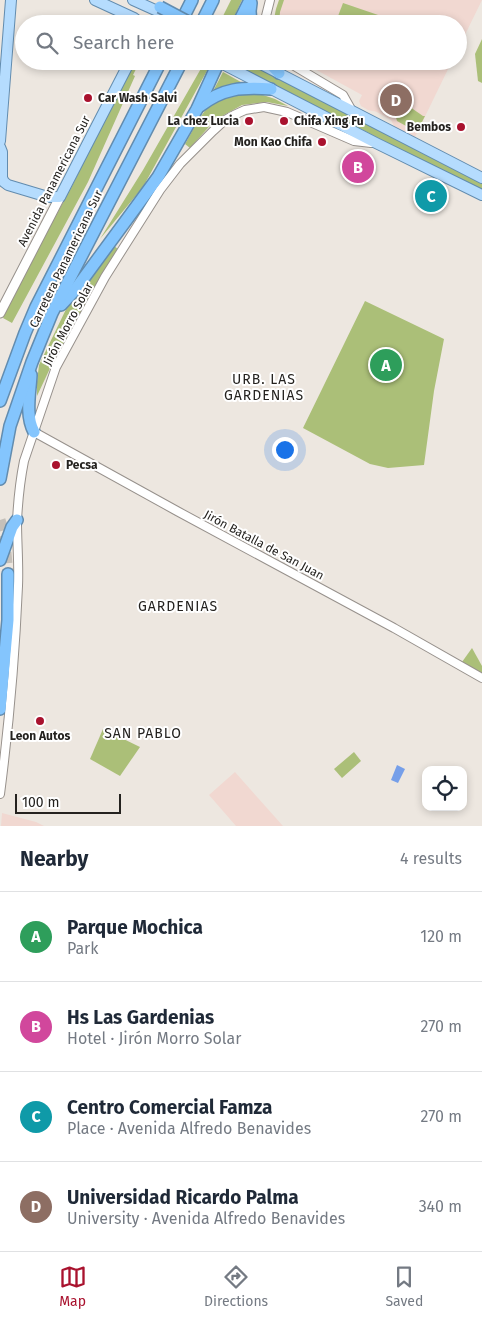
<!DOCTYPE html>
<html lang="en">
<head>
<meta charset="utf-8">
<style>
	:root { --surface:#fff; --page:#f6f6f7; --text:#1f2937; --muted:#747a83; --line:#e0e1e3; --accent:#a9122e }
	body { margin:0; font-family:"Fira Sans",sans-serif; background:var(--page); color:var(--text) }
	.controls { position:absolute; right:15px; bottom:15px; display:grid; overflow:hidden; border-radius:10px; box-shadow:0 2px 8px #0003 }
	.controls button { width:45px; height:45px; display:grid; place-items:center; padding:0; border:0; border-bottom:1px solid var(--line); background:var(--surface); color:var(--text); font:25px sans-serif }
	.scale { position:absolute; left:15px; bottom:12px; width:106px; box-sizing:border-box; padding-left:5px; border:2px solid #24221f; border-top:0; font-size:14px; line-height:18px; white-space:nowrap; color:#24221f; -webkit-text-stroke:4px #fff; paint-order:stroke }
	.you { position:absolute; left:284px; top:449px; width:18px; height:18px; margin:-12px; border:4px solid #fff; border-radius:50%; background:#1a73e8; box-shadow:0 0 0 8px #1a73e833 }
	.badge { display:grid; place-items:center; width:32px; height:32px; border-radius:50%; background:var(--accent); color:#fff; font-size:16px; font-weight:700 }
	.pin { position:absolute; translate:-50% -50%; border:2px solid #fff; box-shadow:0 1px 5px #0006 }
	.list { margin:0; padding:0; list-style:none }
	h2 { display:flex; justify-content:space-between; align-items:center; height:65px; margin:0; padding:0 20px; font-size:21px }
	h2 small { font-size:16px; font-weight:400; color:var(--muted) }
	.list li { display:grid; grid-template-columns:32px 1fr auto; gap:15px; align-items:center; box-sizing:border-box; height:90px; padding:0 20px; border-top:1px solid var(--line) }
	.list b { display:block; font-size:19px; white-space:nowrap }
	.list p { margin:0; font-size:16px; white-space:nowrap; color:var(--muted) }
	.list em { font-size:16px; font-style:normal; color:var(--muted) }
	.icon { flex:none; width:28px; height:28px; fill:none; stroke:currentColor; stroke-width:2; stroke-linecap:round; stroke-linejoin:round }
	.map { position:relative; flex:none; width:482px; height:826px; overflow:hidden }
	.search { position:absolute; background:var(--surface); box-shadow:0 2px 8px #0003; left:15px; right:15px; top:15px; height:55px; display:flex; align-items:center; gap:12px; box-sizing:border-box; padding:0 18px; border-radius:28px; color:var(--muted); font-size:19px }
	.sheet { height:425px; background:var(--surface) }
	nav { display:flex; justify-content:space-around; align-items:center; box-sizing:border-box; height:70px; border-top:1px solid var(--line); background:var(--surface); font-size:14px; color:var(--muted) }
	nav a { display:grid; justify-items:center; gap:2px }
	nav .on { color:var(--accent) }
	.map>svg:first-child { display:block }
</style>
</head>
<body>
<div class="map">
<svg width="482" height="826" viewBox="0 0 482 826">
	<rect width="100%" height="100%" fill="#ede7e0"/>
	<g fill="#f1d8d1">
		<path d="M279,0H482L458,49V24H273L276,9Z"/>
		<path d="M300,61H452L415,137L394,126L391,120L377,112L368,110L361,106L359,101L362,95Z"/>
		<path d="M235,772L283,826H236L209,795Z"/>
		<path d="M2,813L36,822L44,826H1Z"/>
	</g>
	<g fill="#abbf78">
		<path d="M231,0H242L231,24H219Z"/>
		<path d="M279,0H284L280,12L279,24H273L276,9Z"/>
		<path d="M343,3L384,17L382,24H335Z"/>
		<path d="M482,39V83L478,81L475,54Z"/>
		<path d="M134,61H140L133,75L135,76L88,182L12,323L3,318L24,274L71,188Z"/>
		<path d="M232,61H245L482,182V191L232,63Z"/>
		<path d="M203,65L208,69L143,187L100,239L143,170Z"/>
		<path d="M223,72L248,86L212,93Z"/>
		<path d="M257,93L275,99L288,106L267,102L242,105L215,120L190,148L185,144C191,134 205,106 214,101C224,95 246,94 257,93Z"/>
		<path d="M410,107L423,116H425L417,132L397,121L395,114L397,109L405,114Z"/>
		<path d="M112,244L120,251L53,362L37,396V382L39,365L71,299Z"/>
		<path d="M365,301L444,339L434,391L424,465L388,468L370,464L303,428Z"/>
		<path d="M472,648L482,666V674L462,662Z"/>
		<path d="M103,729L140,747L120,776L90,759Z"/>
		<path d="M354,752L361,761L342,778L334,769Z"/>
	</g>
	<path fill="#769fe9" d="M397,765L405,769L398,783L391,780Z"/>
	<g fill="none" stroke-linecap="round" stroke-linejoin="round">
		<path stroke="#c5c0b9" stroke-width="11" stroke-dasharray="11 5.5" stroke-linecap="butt" d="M0,520L4,532L8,574"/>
		<defs>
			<g id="tertiary">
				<path d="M266,24L265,20L270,0"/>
				<path d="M286,61L343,95L352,111"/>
				<path d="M34,432L177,511L394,628L482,678"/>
				<path d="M0,794C9,725 15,656 18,586C19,565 17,543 17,521C18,501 20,481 24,461L56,367L105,277L160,190L180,164L213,131L225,120L234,115L245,110L264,107L287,112L354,141L371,143"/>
			</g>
			<path id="secondary" d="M0,313L60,197"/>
			<g id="primary">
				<path d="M95,0L134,18L142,24"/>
				<path d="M133,0L164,14"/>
				<path d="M217,61L376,143L482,195"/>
				<path d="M255,61L482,178"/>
				<path d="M0,141L11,0"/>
				<path d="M0,147L2,152V178L4,182L8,185L48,197H60L130,61"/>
			</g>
			<g id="motorway">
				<path d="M251,3L250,11L251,24"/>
				<path d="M180,24L192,0"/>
				<path d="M201,24L213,0"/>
				<path d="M238,24L250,0"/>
				<path d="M268,61L279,73"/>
				<path d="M200,106C223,88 242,87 271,89"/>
				<path d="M61,305L75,290L158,177L197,109L219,61"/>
				<path d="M31,375C30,393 25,415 34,432"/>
				<path d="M0,401L25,333L36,307L161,61"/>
				<path d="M0,479L10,426L32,362L52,313L182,61"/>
				<path d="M0,560L12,527L17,520"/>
				<path d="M0,709L8,620V574"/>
			</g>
		</defs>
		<use href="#tertiary" stroke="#97918c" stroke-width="10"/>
		<use href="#secondary" stroke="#97918c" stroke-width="11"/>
		<use href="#primary" stroke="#628caf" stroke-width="12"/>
		<use href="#motorway" stroke="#628caf" stroke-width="14"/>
		<use href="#tertiary" stroke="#fff" stroke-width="8"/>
		<use href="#secondary" stroke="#fff" stroke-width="9"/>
		<use href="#primary" stroke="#b5dcfe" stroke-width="10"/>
		<use href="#motorway" stroke="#84c5fd" stroke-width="11"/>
		<defs>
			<path id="motorway-bridge" d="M160,7L192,24"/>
		</defs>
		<use href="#motorway-bridge" stroke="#628caf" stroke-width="14" stroke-linecap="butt"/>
		<use href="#motorway-bridge" stroke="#84c5fd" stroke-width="11"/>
	</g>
	<g fill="#a9122e" stroke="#fff" stroke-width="2">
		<circle cx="88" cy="98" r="5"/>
		<circle cx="249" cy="121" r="5"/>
		<circle cx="284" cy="121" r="5"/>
		<circle cx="461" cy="127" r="5"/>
		<circle cx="322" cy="142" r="5"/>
		<circle cx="56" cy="465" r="5"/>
		<circle cx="40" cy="721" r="5"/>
	</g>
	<g text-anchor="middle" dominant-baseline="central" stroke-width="4" stroke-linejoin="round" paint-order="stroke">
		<g font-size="12" font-weight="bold" fill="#24221f" stroke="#fff" text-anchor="start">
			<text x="98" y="98">Car Wash Salvi</text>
			<text x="239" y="121" text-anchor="end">La chez Lucia</text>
			<text x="294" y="121">Chifa Xing Fu</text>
			<text x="451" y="127" text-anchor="end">Bembos</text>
			<text x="312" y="142" text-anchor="end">Mon Kao Chifa</text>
			<text x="66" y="465">Pecsa</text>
			<text x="40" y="736" text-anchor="middle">Leon Autos</text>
		</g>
		<g font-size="12" fill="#24221f" stroke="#fff">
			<text transform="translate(54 181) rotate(-63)">Avenida Panamericana Sur</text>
			<text transform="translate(66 259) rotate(-64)">Carretera Panamericana Sur</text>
			<text transform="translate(68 324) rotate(-62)">Jirón Morro Solar</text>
			<text transform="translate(264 545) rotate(28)">Jirón Batalla de San Juan</text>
		</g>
		<g font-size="14" letter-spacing="1" fill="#24221f" stroke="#fff">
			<text x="264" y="379">URB. LAS<tspan x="264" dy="16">GARDENIAS</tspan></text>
			<text x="178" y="606">GARDENIAS</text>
			<text x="143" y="733">SAN PABLO</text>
		</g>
	</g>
</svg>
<div class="controls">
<button><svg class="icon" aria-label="locate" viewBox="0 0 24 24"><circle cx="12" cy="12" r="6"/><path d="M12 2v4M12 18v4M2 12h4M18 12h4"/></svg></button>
</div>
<div class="scale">100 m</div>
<div class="you"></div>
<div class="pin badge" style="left:386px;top:365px;background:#2e9e5b">A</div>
<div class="pin badge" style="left:358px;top:167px;background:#d1479c">B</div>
<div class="pin badge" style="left:431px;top:196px;background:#0f9aa8">C</div>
<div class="pin badge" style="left:396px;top:100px;background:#8d6e63">D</div>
<div class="search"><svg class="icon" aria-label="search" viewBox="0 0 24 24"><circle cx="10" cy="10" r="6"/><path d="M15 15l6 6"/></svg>Search here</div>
</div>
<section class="sheet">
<h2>Nearby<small>4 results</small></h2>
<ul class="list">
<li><span class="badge" style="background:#2e9e5b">A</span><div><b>Parque Mochica</b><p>Park</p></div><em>120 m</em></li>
<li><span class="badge" style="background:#d1479c">B</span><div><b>Hs Las Gardenias</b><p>Hotel · Jirón Morro Solar</p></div><em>270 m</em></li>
<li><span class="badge" style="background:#0f9aa8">C</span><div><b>Centro Comercial Famza</b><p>Place · Avenida Alfredo Benavides</p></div><em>270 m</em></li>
<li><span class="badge" style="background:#8d6e63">D</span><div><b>Universidad Ricardo Palma</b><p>University · Avenida Alfredo Benavides</p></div><em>340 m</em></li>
</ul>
</section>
<nav>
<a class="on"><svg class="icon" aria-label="map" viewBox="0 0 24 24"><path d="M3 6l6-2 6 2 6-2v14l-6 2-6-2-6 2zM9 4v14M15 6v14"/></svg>Map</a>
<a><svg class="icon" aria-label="directions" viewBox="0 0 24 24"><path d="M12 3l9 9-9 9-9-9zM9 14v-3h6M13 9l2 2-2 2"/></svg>Directions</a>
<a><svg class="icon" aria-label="saved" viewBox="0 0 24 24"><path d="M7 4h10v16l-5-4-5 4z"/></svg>Saved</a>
</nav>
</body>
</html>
